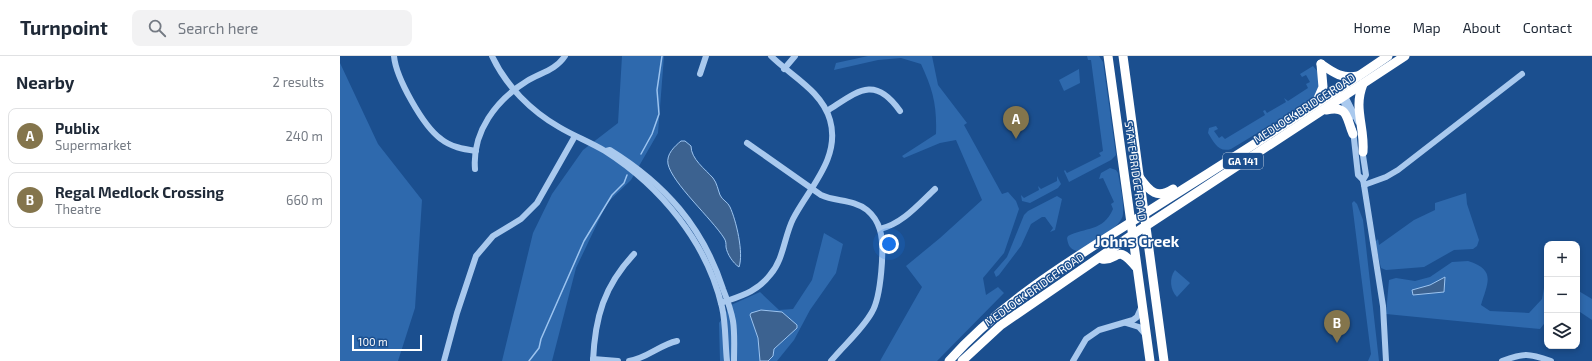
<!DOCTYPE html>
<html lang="en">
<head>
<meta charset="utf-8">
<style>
	:root { --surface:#fff; --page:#f2f2f3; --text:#1f2937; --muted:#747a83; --line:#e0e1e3; --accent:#84754c }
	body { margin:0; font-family:"Exo 2",sans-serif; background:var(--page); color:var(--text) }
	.controls { position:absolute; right:12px; bottom:12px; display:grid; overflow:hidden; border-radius:8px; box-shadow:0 2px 6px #0003 }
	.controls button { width:36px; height:36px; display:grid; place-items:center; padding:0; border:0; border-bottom:1px solid var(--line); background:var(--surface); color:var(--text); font:20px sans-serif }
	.scale { position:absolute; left:12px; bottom:10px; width:70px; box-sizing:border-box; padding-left:4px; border:2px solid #fff; border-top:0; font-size:11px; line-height:14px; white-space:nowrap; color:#fff; -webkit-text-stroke:3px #1b4f8f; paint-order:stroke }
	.you { position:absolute; left:549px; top:188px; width:14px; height:14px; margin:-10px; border:3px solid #fff; border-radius:50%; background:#1a73e8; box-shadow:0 0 0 6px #1a73e833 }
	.badge { display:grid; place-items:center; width:26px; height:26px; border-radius:50%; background:var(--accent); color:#fff; font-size:13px; font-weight:700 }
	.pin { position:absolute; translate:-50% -33px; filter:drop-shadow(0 1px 2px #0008) }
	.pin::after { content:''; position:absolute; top:21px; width:14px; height:12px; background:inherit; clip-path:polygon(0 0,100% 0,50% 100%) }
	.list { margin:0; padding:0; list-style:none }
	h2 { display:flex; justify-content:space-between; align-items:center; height:52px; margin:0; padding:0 16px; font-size:17px }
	h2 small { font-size:13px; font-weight:400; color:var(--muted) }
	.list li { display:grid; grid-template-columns:26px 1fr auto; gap:12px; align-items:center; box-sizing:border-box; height:56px; margin:0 8px 8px; padding:0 8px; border:1px solid var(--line); border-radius:8px }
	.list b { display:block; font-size:15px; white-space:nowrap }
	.list p { margin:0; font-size:13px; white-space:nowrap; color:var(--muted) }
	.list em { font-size:13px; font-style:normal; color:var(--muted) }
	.icon { flex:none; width:22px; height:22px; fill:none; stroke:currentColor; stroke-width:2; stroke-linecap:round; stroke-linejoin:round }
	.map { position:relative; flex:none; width:1252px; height:305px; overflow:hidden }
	header { display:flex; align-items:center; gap:24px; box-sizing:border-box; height:56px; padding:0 20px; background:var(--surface); border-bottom:1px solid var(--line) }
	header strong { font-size:19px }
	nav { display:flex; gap:22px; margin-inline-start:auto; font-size:14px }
	.search { width:280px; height:36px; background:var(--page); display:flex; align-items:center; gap:10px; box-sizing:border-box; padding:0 14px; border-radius:8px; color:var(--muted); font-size:15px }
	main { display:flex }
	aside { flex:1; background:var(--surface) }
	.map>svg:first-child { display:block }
</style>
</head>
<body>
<header>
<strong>Turnpoint</strong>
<div class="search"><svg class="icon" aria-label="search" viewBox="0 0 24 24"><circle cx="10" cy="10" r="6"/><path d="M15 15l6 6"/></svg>Search here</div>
<nav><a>Home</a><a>Map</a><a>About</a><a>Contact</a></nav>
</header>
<main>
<aside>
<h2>Nearby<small>2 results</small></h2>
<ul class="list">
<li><span class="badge">A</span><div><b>Publix</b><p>Supermarket</p></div><em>240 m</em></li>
<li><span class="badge">B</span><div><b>Regal Medlock Crossing</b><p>Theatre</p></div><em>660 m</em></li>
</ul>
</aside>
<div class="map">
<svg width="1252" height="305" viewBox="0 0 1252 305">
	<rect width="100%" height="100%" fill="#1b4f8f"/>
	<g fill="#2e69ad">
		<path d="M282,0H324L318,77L291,124L267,147L236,212L212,305H162L193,177L212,138L243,94L278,67Z"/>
		<path d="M528,0H592L598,29L627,67L624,69L662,138L668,136L676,145L679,153L664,197L643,222L646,239L658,231L664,237L597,305H540L582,231L566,210L600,182L642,144L616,84L600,87L564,102L562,100L596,78C597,49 593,34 581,8L561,2L538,4L494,14L496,7Z"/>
		<path d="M747,0H759L763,6L776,99L771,104L729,126L724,115L725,114L727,117L761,100L759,97L763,95L751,4H748Z"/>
		<path d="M0,7L38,88L82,144L75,252L58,305H0Z"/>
		<path d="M973,10L978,16L981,33L974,43L891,93C878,97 874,86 868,77L869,72L876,70L878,73L874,75L879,82L882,80L885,83L925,59L923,55L925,54L927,57L946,46L944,42L948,45L968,32L966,28L970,26L966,19L962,21L960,18Z"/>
		<path d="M739,13L740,27L724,35L719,24Z"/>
		<path d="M770,112L776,114L778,117C780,130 784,145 783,158C782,172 750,188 738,195C730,194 728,189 727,182L728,180C745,171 763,176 773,153L771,148L774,146L763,122L759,123L761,117Z"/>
		<path d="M717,120L721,128L718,132L690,147L682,145L681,139L684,142L699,134L698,130L701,133L717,125Z"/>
		<path d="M1126,137L1127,148L1139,184L1137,190L1133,193L1114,194L1084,211L1046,214L1041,212L1035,186L1038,183L1039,189L1074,164L1095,154V147Z"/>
		<path d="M717,140L722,143L715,174L710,176L713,172L705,161H702L691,168L681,190L659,219L656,221L654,216L667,201L684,159L688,155Z"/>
		<path d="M1014,145L1017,148L1023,164L1039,305H1028L1031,298L1012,147Z"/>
		<path d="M484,177L503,188L496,217L470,254L454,284L437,305H380L379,267L391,249L420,236L439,254L453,253L472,224Z"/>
		<path d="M1128,205C1156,214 1148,226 1141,249L1150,255L1189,257L1202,243L1207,215V264L1200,273L1046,258L1049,224L1056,222L1075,225L1090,221L1112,206Z"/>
		<path d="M835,214L850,227L837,241C830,234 829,222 835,214Z"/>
		<path d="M1237,234L1252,243V264L1237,254Z"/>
	</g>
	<g fill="#3c6290" stroke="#9cc4f0">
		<path d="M341,85H345L351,90C351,103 365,113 373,122C377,127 378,134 380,139C382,144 388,146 390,151C396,164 404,197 399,211C393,207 387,198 386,191C386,187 386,185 384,182C372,163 332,127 328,108C326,98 335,90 341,85Z"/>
		<path d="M1105,221L1104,236L1073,239L1072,234L1090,229Z"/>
		<path d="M421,254L442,256L457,269V272L434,293L433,300L428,305H420L418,282L410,259L411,257Z"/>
	</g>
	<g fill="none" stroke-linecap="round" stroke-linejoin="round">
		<g stroke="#9cc4f0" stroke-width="1.5">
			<path d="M301,98L312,78L319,58L317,34L322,0"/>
			<path d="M189,305L199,292L201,283L244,185L272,139L284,127L287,119"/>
		</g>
		<g stroke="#a9c9ee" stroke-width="6">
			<path d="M54,0C56,22 83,70 101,83C111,91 123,93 136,95"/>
			<path d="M152,0C166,30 191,55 219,71C234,80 250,86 265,95C320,130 367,186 382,251C386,268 385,287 387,305"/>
			<path d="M444,13L455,0"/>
			<path d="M360,18L366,0"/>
			<path d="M1000,39L1011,61"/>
			<path d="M1007,44L1018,66"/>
			<path d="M487,55C517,36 534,18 560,55"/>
			<path d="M1013,74L1018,119L1023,124L1024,129L1043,250L1046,305"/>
			<path d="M407,87L481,139C496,146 513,143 527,154C533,159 538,167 540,174C545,191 541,241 532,256C522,274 504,289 491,305"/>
			<path d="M1022,93L1026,119L1023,124"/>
			<path d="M266,95L270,94C325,128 363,171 383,233C387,243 391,254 393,265C395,278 394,292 394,305"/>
			<path d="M135,113C132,76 156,44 187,25C200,17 216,14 225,0"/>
			<path d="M1024,129L1046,121L1058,114L1182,18"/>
			<path d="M540,173C562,168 578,149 595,133"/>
			<path d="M381,247C400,240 417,236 430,219C444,203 444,181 453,163C469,132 501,102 490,64C482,35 451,20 431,0"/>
			<path d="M786,267L799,271L806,279"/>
			<path d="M253,303L278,305"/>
			<path d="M104,305L117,257L136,200L153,180L181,163L197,147L235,80"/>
			<path d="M253,305C255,261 264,230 294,198"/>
			<path d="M289,305C308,302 319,289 337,285"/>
			<path d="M733,305L746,283L759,274L793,264L797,261L802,250"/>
			<path d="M1162,305C1184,297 1188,297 1211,305"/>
		</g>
		<g stroke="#fff" stroke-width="9">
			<path d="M768,0L810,305"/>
			<path d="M783,0L824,305"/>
			<path d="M981,8C994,17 1002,23 1018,20"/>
			<path d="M976,47L983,31L981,8"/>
			<path d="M986,54C1009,49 1006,62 1013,78"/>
			<path d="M1023,96C1025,70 1013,53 1023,28"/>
			<path d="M800,122C810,136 817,143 833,133"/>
			<path d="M762,203C778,206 776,186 796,211"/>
			<path d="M609,305C663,244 736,201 804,158C886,106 968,55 1048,0"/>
			<path d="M622,305L661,269L792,179L1065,0"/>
		</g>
	</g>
	<g text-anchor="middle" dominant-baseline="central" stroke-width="3" stroke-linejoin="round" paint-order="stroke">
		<rect fill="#1b4f8f" stroke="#bbcadd" stroke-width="1" x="883" y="97" width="40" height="16" rx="3"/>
		<g font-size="10" font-weight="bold" fill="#fff">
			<text x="903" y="105">GA 141</text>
		</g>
		<g font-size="11" fill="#fff" stroke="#1b4f8f">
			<text transform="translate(964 52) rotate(-33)">MEDLOCK BRIDGE ROAD</text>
			<text transform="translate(796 115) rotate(82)">STATE BRIDGE ROAD</text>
			<text transform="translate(694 233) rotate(-35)">MEDLOCK BRIDGE ROAD</text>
		</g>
		<g font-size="15" font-weight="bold" fill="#fff" stroke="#1b4f8f">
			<text x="797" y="185">Johns Creek</text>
		</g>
	</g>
</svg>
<div class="controls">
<button>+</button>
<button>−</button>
<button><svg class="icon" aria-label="layers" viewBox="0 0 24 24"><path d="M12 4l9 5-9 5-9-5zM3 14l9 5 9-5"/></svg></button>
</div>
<div class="scale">100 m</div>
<div class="you"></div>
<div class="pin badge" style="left:676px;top:83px">A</div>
<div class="pin badge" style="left:997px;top:287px">B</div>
</div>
</main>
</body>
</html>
